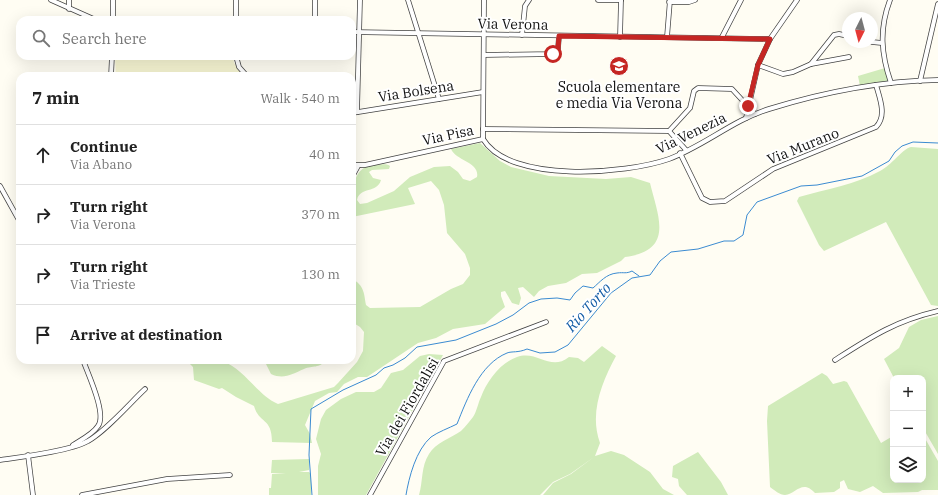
<!DOCTYPE html>
<html lang="en">
<head>
<meta charset="utf-8">
<style>
	:root { --surface:#fff; --page:#f2f2f2; --text:#222; --muted:#767676; --line:#e0e0e0 }
	body { margin:0; font-family:"IBM Plex Serif",serif; background:var(--page); color:var(--text) }
	.controls { position:absolute; right:12px; bottom:12px; display:grid; overflow:hidden; border-radius:8px; box-shadow:0 4px 16px #0002 }
	.controls button { width:36px; height:36px; display:grid; place-items:center; padding:0; border:0; border-bottom:1px solid var(--line); background:var(--surface); color:var(--text); font:20px sans-serif }
	.compass { position:absolute; left:842px; top:12px; width:36px; height:36px; border-radius:50%; background:var(--surface); box-shadow:0 4px 16px #0002; rotate:186deg }
	.stop { position:absolute; width:12px; height:12px; margin:-9px; border:3px solid #c52623; border-radius:50%; background:#fff }
	.stop.end { background:#c52623; border-color:#fff; box-shadow:0 1px 4px #0008 }
	.list { margin:0; padding:0; list-style:none }
	h2 { display:flex; justify-content:space-between; align-items:center; height:52px; margin:0; padding:0 16px; font-size:17px }
	h2 small { font-size:13px; font-weight:400; color:var(--muted) }
	.list li { display:grid; grid-template-columns:26px 1fr auto; gap:12px; align-items:center; box-sizing:border-box; height:60px; padding:0 16px; border-top:1px solid var(--line) }
	.list b { display:block; font-size:15px; white-space:nowrap }
	.list p { margin:0; font-size:13px; white-space:nowrap; color:var(--muted) }
	.list em { font-size:13px; font-style:normal; color:var(--muted) }
	.icon { flex:none; width:22px; height:22px; fill:none; stroke:currentColor; stroke-width:2; stroke-linecap:round; stroke-linejoin:round }
	.map { position:relative; flex:none; width:938px; height:495px; overflow:hidden }
	.search { position:absolute; background:var(--surface); box-shadow:0 4px 16px #0002; left:16px; top:16px; width:340px; height:44px; display:flex; align-items:center; gap:10px; box-sizing:border-box; padding:0 14px; border-radius:12px; color:var(--muted); font-size:15px }
	.panel { position:absolute; background:var(--surface); box-shadow:0 4px 16px #0002; left:16px; top:72px; width:340px; height:292px; border-radius:12px }
	.map>svg:first-child { display:block }
</style>
</head>
<body>
<div class="map">
<svg width="938" height="495" viewBox="0 0 938 495">
	<rect width="100%" height="100%" fill="#fffdf3"/>
	<path fill="#f6f5d2" d="M115,56H233L234,63L244,76H116Z"/>
	<g fill="#d1ebba">
		<path d="M885,68L888,81L860,86L858,76Z"/>
		<path d="M480,143L500,161L511,167L549,176L606,179L631,177L650,183C658,216 675,251 625,257L621,261L597,273L582,274L566,283L548,286L539,291L534,297L523,287L518,288L521,298L519,305L512,303L505,291L501,292V296L505,307L485,324L453,329L436,338L418,343L367,377H358L344,384L337,392L329,393L315,401L305,425L310,434L312,443L272,442C272,417 259,424 254,406L236,397L222,388L219,389L194,380L193,367L188,362L190,360C199,360 213,358 222,361C245,369 256,394 278,404L334,387L338,383L357,362L363,351L364,332L360,327L352,322V279C364,285 364,293 366,305L370,308L420,307L451,289L463,284L470,275V268L465,254L447,233L444,205L439,190L431,181L408,188L415,204L352,217C352,200 349,165 375,165C381,165 385,163 390,166L389,169L372,170L369,172L373,178L381,180C377,194 360,186 357,200L360,204L367,203L394,191L410,177L434,167L450,166L458,172L463,179L470,181L477,177C480,162 456,161 451,149Z"/>
		<path d="M911,147L938,149V306L931,305L886,222L824,251L819,245L797,201L799,197C826,189 855,185 880,171C892,165 902,149 911,147Z"/>
		<path d="M938,316V454L923,428V378H894L884,359L899,348L909,327L921,320Z"/>
		<path d="M602,346L616,356C602,382 589,413 600,443L595,456L611,451L624,455L650,472L663,489L674,495H543L553,483L571,474L594,457L570,474L553,482L540,495H419C423,481 421,466 429,454C435,443 451,438 461,431C465,427 470,421 473,417C477,411 478,403 481,397C487,381 500,363 517,357C538,350 550,372 569,357L578,358L584,362Z"/>
		<path d="M429,354L443,355L366,495H318V466L321,454L316,439L321,419L326,410L341,399L356,392H374L381,388L391,373L403,370L420,356Z"/>
		<path d="M269,360H326C319,369 313,365 304,369C292,374 284,380 271,374L266,364Z"/>
		<path d="M822,373L827,376L833,384L844,381L847,382L881,443L893,436V480H923V435L938,461V490H922L918,492L883,493L873,486L860,492L848,489L844,480L840,482V488L834,492L815,493C802,479 796,494 785,495C780,495 774,490 770,487L767,421L768,406Z"/>
		<path d="M698,452L721,482L728,495H687L679,486L678,479L672,477L673,466Z"/>
		<path d="M309,459V470L299,472H309L311,474V495H269V488L283,487L271,488L272,474L286,473H271L272,460Z"/>
	</g>
	<g fill="none" stroke-linecap="round" stroke-linejoin="round">
		<g stroke="#3b8bd1" stroke-width="1">
			<path d="M312,495L309,455L311,409L343,390L376,375L384,368L393,365L405,358L417,347L456,340L496,324L513,315L529,303L541,299L557,298L570,300L575,293L583,286L593,288C600,282 606,274 617,273C624,272 626,274 632,271L639,276"/>
			<path d="M406,495C409,477 416,450 431,437C438,432 449,428 457,424C467,399 480,364 507,353C512,351 518,353 527,349L540,353L555,352L568,345L611,293L632,278L650,275L660,261L671,252L698,249L724,241H734L743,235L747,215L757,202L801,186L817,185L862,176L889,161L895,152L902,146L913,142L938,143"/>
		</g>
		<defs>
			<g id="minor">
				<path d="M51,0L96,20"/>
				<path d="M69,0V9"/>
				<path d="M315,0V20"/>
				<path d="M408,0L439,99"/>
				<path d="M598,0H621"/>
				<path d="M890,0C879,29 881,54 891,83"/>
				<path d="M669,2H689L695,0"/>
				<path d="M113,20V0"/>
				<path d="M236,20V0"/>
				<path d="M352,32L770,39"/>
				<path d="M522,35L525,6L529,0"/>
				<path d="M620,37L621,0"/>
				<path d="M667,37L670,0"/>
				<path d="M722,37L741,0"/>
				<path d="M872,42L882,43"/>
				<path d="M484,55L552,54L558,49L559,36"/>
				<path d="M236,56L239,67L247,76"/>
				<path d="M811,64L849,57"/>
				<path d="M758,65L783,74L793,72L811,64L834,35L839,34L848,36"/>
				<path d="M111,76L112,56"/>
				<path d="M920,81L938,4"/>
				<path d="M357,112L360,0"/>
				<path d="M352,113L483,92"/>
				<path d="M746,118L758,65L770,39L797,0"/>
				<path d="M483,129L669,131L686,150"/>
				<path d="M669,131L690,108L694,91L698,88L732,89L755,114"/>
				<path d="M483,139C510,184 626,174 669,159C704,146 733,120 769,109C824,92 880,81 938,80"/>
				<path d="M680,153L702,198L710,202L725,201L773,169L876,127C887,116 880,99 876,85"/>
				<path d="M352,165H365L483,139L484,0"/>
				<path d="M352,177L358,166"/>
				<path d="M0,186L20,222"/>
				<path d="M835,360C871,337 895,321 938,311"/>
				<path d="M73,445C81,440 93,434 98,426C107,414 88,374 83,360"/>
				<path d="M28,455L33,495"/>
				<path d="M0,460C21,457 71,451 88,441C106,431 129,404 145,389"/>
				<path d="M82,495L167,479L230,475"/>
				<path d="M370,495L444,361L546,322"/>
			</g>
		</defs>
		<use href="#minor" stroke="#434343" stroke-width="5.5"/>
		<use href="#minor" stroke="#fff" stroke-width="4"/>
	</g>
	<g fill="none" stroke-linecap="round" stroke-linejoin="round">
		<path stroke="#c52623" stroke-width="5" d="M553,54L558,49L559,36L770,39L758,65L748,106"/>
	</g>
	<defs>
		<symbol id="school-disc" viewBox="-11 -11 22 22"><circle r="9.5" fill="#c52623" stroke="#fff"/><path d="M0-5L7-2L0 1L-7-2ZM-4 1L0 2.5L4 1V4Q0 6-4 4Z" fill="#fff"/></symbol>
	</defs>
	<g fill-rule="evenodd">
		<use href="#school-disc" x="608" y="55" width="22" height="22"/>
	</g>
	<g text-anchor="middle" dominant-baseline="central" stroke-width="4" stroke-linejoin="round" paint-order="stroke">
		<g font-size="14" fill="#101010" stroke="#fff">
			<text transform="translate(513 24) rotate(1)">Via Verona</text>
			<text transform="translate(416 91) rotate(-9)">Via Bolsena</text>
			<text transform="translate(691 133) rotate(-26)">Via Venezia</text>
			<text transform="translate(448 135) rotate(-12)">Via Pisa</text>
			<text transform="translate(803 146) rotate(-22)">Via Murano</text>
			<text transform="translate(407 407) rotate(-60)">Via dei Fiordalisi</text>
		</g>
		<g font-size="14" fill="#101010" stroke="#fff">
			<text x="619" y="87">Scuola elementare<tspan x="619" dy="16">e media Via Verona</tspan></text>
		</g>
		<g font-size="15" font-style="italic" fill="#145da6" stroke="#fff">
			<text transform="translate(588 307) rotate(-48)">Rio Torto</text>
		</g>
	</g>
</svg>
<div class="controls">
<button>+</button>
<button>−</button>
<button><svg class="icon" aria-label="layers" viewBox="0 0 24 24"><path d="M12 4l9 5-9 5-9-5zM3 14l9 5 9-5"/></svg></button>
</div>
<svg class="compass" viewBox="-18 -18 36 36"><path d="M0-13l5 13h-10z" fill="#e53935"/><path d="M0 13l5-13h-10z" fill="#767676"/></svg>
<div class="stop" style="left:553px;top:54px"></div>
<div class="stop end" style="left:748px;top:106px"></div>
<div class="search"><svg class="icon" aria-label="search" viewBox="0 0 24 24"><circle cx="10" cy="10" r="6"/><path d="M15 15l6 6"/></svg>Search here</div>
<section class="panel">
<h2>7 min<small>Walk · 540 m</small></h2>
<ul class="list">
<li><svg class="icon" aria-label="ahead" viewBox="0 0 24 24"><path d="M12 20V5M6 11l6-6 6 6"/></svg><div><b>Continue</b><p>Via Abano</p></div><em>40 m</em></li>
<li><svg class="icon" aria-label="right" viewBox="0 0 24 24"><path d="M7 20v-9h11M14 6l5 5-5 5"/></svg><div><b>Turn right</b><p>Via Verona</p></div><em>370 m</em></li>
<li><svg class="icon" aria-label="right" viewBox="0 0 24 24"><path d="M7 20v-9h11M14 6l5 5-5 5"/></svg><div><b>Turn right</b><p>Via Trieste</p></div><em>130 m</em></li>
<li><svg class="icon" aria-label="arrive" viewBox="0 0 24 24"><path d="M6 21V4h12l-3 4 3 4H6"/></svg><div><b>Arrive at destination</b></div></li>
</ul>
</section>
</div>
</body>
</html>
